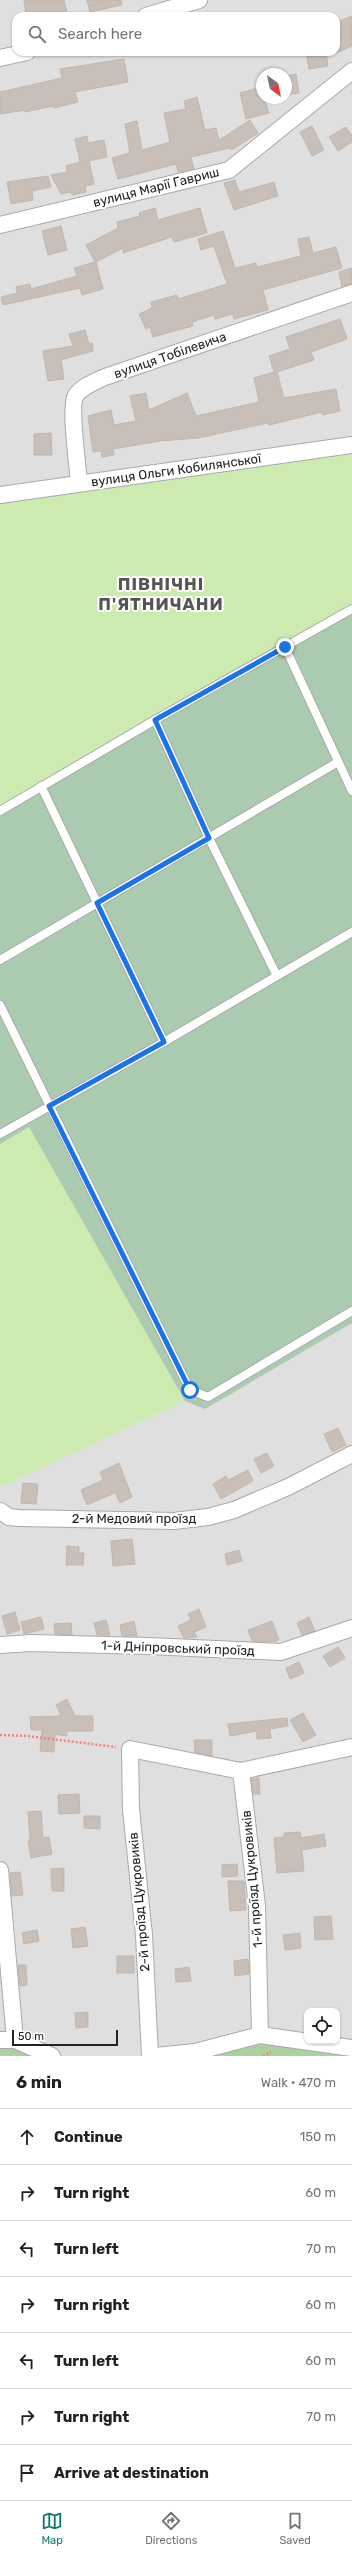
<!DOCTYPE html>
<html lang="en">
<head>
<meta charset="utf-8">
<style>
	:root { --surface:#fff; --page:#f6f6f6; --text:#202124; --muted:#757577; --line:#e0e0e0; --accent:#0f766e }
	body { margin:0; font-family:Rubik,sans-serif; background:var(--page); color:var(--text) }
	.controls { position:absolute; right:12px; bottom:12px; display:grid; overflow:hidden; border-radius:8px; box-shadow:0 1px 3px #0004 }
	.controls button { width:36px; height:36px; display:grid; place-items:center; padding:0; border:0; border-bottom:1px solid var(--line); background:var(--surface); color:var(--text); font:20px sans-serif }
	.compass { position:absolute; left:256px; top:68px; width:36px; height:36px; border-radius:50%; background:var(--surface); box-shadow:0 1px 3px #0004; rotate:147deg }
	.scale { position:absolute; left:12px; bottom:10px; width:106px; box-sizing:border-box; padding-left:4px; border:2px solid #222; border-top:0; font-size:11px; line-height:14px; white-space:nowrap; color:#222; -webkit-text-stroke:3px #fff; paint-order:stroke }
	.stop { position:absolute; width:12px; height:12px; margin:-9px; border:3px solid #1a73e8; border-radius:50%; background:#fff }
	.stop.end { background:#1a73e8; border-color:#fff; box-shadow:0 1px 4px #0008 }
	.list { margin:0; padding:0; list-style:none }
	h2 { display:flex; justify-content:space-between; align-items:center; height:52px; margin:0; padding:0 16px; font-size:17px }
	h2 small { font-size:13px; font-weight:400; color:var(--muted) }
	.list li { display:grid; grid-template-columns:26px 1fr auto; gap:12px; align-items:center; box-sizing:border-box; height:56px; padding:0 16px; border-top:1px solid var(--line) }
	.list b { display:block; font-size:15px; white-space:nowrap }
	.list em { font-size:13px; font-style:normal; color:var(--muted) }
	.icon { flex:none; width:22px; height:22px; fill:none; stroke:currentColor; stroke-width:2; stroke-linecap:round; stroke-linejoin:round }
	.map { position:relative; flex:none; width:352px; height:2056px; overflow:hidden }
	.search { position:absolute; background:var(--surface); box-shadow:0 1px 3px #0004; left:12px; right:12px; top:12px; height:44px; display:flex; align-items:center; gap:10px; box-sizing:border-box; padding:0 14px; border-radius:12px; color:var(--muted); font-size:15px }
	.sheet { height:444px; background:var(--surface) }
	nav { display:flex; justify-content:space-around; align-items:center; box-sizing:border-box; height:56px; border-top:1px solid var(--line); background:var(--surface); font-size:11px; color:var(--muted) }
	nav a { display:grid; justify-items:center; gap:2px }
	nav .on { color:var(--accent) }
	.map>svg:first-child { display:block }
</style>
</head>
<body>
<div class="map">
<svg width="352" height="2056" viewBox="0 0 352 2056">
	<rect width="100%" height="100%" fill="#f2efe9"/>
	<path fill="#e0dfdf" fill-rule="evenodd" d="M0,0H352V2050L199,2056H39L0,2047ZM16,16H336V52H16ZM262,74H286V98H262ZM307,2011H337V2041H307Z"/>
	<g fill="#cdebb0">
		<path d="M352,445V609L0,811V495Z"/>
		<path d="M29,1127L185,1401L4,1486L0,1484V1144Z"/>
	</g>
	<g fill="#add19e">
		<path d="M259,2039L352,2050V2056H199Z"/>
		<path d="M13,2045L39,2056H0V2047Z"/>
	</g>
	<path fill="#aacbaf" d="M352,609V1323L205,1409L185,1401L29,1127L0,1144V811Z"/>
	<g fill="#c7bfb8" stroke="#c4b6ab">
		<path d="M24,0H64L68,16H26Z"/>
		<path d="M87,0H121L122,5L90,12Z"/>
		<path d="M352,16V46L336,53V22Z"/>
		<path d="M306,52H326L328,66L309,69Z"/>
		<path d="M124,59L128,82L75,92L78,102L54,108L53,106L25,112V110L0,114V92L62,78L60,69Z"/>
		<path d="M296,74L299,93L286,95V76Z"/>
		<path d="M262,87V98H264L269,113L246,119L240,93Z"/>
		<path d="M197,97L205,130L216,128L219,140L250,120L258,133L232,150L230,148L191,157L194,169L178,172L176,164L118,179L112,158L130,153L125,124L137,121L142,150L170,142L164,113L186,109L184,101Z"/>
		<path d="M312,126L324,150L312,156L300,132Z"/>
		<path d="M346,127L352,136V142L338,151L329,137Z"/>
		<path d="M87,136L88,143L104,140L107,157L89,161L94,184L85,186L86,192L72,195L71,192L61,194L51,175L67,172L66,166L80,162L75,139Z"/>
		<path d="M48,176L51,187L32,191L33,200L11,204L7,182Z"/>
		<path d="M235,180L239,192L274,182L278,196L234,210L224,183Z"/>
		<path d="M155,208L158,220L200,208L207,233L174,242L172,237L123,253V248L96,262L103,289L82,295L80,288L3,305L1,297L17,293L16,287L30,284L31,289L77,276L74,268L95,262L86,245L118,228L117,222L140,216L139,213Z"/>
		<path d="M61,226L67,250L48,255L42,231Z"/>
		<path d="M223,231L235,268L256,263L257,267L301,256L298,239L309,237L313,253L336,247L342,268L263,290L268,310L234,319L233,314L215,319L214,315L192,322L193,326L153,337L150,327L146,329L139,314L152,308L151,302L177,295L178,299L227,284L214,246L201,250L198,239Z"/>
		<path d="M352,268V284L342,286L339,272Z"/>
		<path d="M340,319L347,339L311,352L314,360L277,372L284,398L336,389L340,411L323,415L322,412L269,425L268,423L198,438L160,441L113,449L114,455L102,457L101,451L93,452L88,416L111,410L114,425L136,421L130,396L146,393L149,410L187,393L196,416L259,402L254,378L274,372L269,356L290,349L286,337Z"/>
		<path d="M85,330L89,344L92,343L93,351L61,360L64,379L48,381L43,351L73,346L69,334Z"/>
		<path d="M51,433L52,455H34V434Z"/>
		<path d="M338,1428L346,1445L332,1452L324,1434Z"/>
		<path d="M267,1453L274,1466L261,1473L254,1459Z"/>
		<path d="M119,1463L132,1497L120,1503L115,1493L87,1505L81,1490L103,1480L100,1472Z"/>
		<path d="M248,1470L253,1481L221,1499L213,1484L226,1476L228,1480Z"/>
		<path d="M23,1483L38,1484L36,1504L21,1503Z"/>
		<path d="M132,1539L135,1564L113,1566L111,1541Z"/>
		<path d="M67,1546L79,1547V1553H84L83,1565H66Z"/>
		<path d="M239,1550L242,1561L227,1565L225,1554Z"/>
		<path d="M199,1609L206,1627L194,1632L197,1637L184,1638L178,1626L191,1620L188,1614Z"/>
		<path d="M15,1612L20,1630L7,1634L2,1616Z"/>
		<path d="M41,1617L44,1629L24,1634L21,1622Z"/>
		<path d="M309,1617L315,1631L302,1635L297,1623Z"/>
		<path d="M106,1620L110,1635H97L94,1623Z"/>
		<path d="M134,1621L137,1636H122L120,1625Z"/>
		<path d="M272,1621L279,1640L273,1642L252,1641L248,1630Z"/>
		<path d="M71,1623L72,1635L55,1634L54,1624Z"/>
		<path d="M338,1647L345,1658L330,1667L323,1656Z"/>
		<path d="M299,1662L304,1673L290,1679L286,1668Z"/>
		<path d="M67,1699L75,1716H93V1731H67V1736L55,1734L54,1752L40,1751L42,1730H31L30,1717L61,1716L56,1705Z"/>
		<path d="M303,1713L316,1735L303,1742L290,1720Z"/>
		<path d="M287,1718L288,1726L270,1729L271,1738L257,1739V1731L230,1736L228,1724Z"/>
		<path d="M194,1740H212V1756L195,1752Z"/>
		<path d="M259,1778L260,1794H253L251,1779Z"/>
		<path d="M79,1794L80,1813L59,1814L58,1795Z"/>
		<path d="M41,1811L43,1838L49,1837L52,1854L31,1858L28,1841H30L28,1812Z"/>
		<path d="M84,1816H100V1829L84,1828Z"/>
		<path d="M300,1832L301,1838L324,1834L326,1846L302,1850L304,1871L277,1873L274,1838L284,1837V1833Z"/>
		<path d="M237,1864L238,1876L222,1877V1865Z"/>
		<path d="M64,1868V1891H52L51,1869Z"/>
		<path d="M20,1872L23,1895L12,1896L10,1873Z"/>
		<path d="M228,1881H244L246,1910L230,1911Z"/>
		<path d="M331,1916L333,1939L315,1940L314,1917Z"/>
		<path d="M85,1927L88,1946L73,1948L71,1929Z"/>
		<path d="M37,1930L39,1941L24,1944L22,1933Z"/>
		<path d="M300,1933L301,1948L285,1950L283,1935Z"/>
		<rect x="117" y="1956" width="17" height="17"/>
		<path d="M248,1959L249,1974L235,1976L234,1961Z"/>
		<path d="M18,1965H26L27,1985L20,1986Z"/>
		<path d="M189,1967L191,1981L176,1982L175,1969Z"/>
		<path d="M88,2012V2027L76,2028L75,2013Z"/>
	</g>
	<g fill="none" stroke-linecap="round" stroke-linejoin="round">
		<defs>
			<g id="lane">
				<path d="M285,647L352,791"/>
				<path d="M155,720L209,838L277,976"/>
				<path d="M41,786L164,1042"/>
				<path d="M0,811L155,720L352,609"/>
				<path d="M0,960L338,762"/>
				<path d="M0,1005L190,1390L208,1397L352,1311"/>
				<path d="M0,1134L164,1042L352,932"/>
			</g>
			<g id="street">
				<path d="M146,16L199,0"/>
				<path d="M0,58L27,52"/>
				<path d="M0,225L229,170L352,71"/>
				<path d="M79,483C78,468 69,405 76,395C83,386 96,381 105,377L352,293"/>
				<path d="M0,495L352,445"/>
				<path d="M0,1511L9,1517L19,1518L174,1521L208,1517L234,1510L288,1487L352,1454"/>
				<path d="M0,1645L31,1643L148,1646L281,1652L352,1628"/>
				<path d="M241,1771L257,1906L260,2035"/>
				<path d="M0,1870L15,2040"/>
				<path d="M0,2040H15L52,2056"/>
				<path d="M150,2056L144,1935L131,1809L130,1749L241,1771L352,1747"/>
				<path d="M156,2056L195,2052L260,2035L352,2048"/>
			</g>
		</defs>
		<use href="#lane" stroke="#a9a9a9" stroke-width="10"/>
		<use href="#street" stroke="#a9a9a9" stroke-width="18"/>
		<g stroke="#fa8072" stroke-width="2.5" stroke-dasharray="2 2" stroke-linecap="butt">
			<path d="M0,1735L28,1736L116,1747"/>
			<path d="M263,2056L271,2052"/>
		</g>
		<use href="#lane" stroke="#fff" stroke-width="8"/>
		<use href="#street" stroke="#fff" stroke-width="16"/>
	</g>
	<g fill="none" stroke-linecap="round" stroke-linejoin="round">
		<path stroke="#1a73e8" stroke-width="5" d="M190,1390L49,1106L164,1042L97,903L209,838L155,720L285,647"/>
	</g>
	<g text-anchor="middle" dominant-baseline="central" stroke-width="4" stroke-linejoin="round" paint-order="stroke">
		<g font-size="13" fill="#222" stroke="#fff">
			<text transform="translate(156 187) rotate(-14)">вулиця Марії Гавриш</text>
			<text transform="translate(170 355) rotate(-19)">вулиця Тобілевича</text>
			<text transform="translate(176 470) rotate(-8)">вулиця Ольги Кобилянської</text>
			<text x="134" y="1518">2-й Медовий проїзд</text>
			<text transform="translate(178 1648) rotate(2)">1-й Дніпровський проїзд</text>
			<text transform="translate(252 1879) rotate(-95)">1-й проїзд Цукровиків</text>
			<text transform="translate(139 1902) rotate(-95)">2-й проїзд Цукровиків</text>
		</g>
		<g font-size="17" font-weight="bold" letter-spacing="1" fill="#555" stroke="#fff">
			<text x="161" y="584">ПІВНІЧНІ<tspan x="161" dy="20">П'ЯТНИЧАНИ</tspan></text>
		</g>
	</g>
</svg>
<div class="controls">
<button><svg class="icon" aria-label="locate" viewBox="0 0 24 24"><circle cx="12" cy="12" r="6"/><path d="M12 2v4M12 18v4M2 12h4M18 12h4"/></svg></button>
</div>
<svg class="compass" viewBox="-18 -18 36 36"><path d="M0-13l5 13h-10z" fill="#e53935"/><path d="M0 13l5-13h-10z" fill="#757577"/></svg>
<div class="scale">50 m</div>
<div class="stop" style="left:190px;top:1390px"></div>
<div class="stop end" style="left:285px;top:647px"></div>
<div class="search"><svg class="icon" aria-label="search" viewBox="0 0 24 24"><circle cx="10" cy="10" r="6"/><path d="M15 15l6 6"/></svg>Search here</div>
</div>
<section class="sheet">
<h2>6 min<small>Walk · 470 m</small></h2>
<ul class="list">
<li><svg class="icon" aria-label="ahead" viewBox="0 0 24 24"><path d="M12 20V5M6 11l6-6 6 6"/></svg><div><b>Continue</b></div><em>150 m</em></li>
<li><svg class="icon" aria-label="right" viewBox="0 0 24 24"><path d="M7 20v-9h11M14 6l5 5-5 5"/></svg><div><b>Turn right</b></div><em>60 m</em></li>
<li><svg class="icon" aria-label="left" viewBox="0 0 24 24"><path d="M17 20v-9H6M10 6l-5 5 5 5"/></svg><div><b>Turn left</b></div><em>70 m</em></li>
<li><svg class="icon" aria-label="right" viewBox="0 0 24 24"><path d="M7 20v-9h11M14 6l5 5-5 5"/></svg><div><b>Turn right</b></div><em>60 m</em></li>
<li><svg class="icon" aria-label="left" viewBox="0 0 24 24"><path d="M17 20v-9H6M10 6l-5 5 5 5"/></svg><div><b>Turn left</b></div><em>60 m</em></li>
<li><svg class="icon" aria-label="right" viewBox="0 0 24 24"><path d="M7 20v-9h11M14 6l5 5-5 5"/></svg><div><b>Turn right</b></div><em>70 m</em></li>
<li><svg class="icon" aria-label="arrive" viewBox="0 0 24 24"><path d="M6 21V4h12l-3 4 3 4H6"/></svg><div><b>Arrive at destination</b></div></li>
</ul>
</section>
<nav>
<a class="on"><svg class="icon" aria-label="map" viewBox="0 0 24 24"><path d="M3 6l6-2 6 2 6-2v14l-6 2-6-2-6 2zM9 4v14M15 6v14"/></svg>Map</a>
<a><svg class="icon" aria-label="directions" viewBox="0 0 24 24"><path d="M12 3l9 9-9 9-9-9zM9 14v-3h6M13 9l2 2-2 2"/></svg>Directions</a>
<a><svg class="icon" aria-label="saved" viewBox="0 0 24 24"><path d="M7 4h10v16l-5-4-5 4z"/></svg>Saved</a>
</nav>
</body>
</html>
